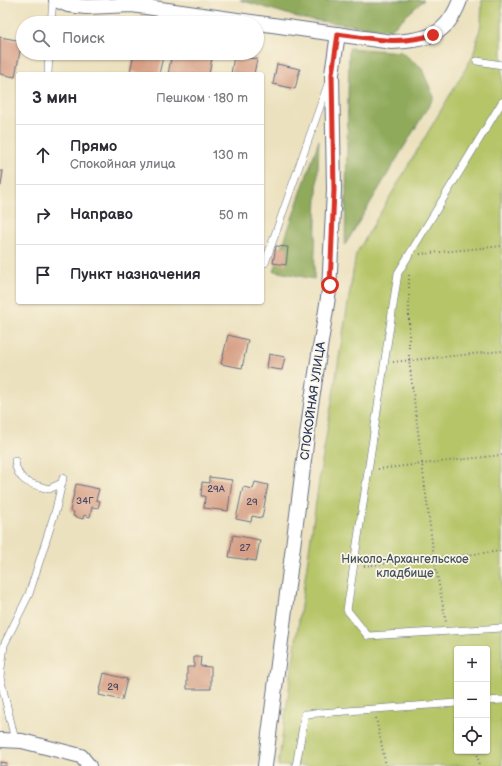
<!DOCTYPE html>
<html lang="ru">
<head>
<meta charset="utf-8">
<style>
	:root { --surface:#fff; --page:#f7f7f7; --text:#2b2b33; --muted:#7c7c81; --line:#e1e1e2 }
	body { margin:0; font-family:"Balsamiq Sans",sans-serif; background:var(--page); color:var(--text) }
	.controls { position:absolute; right:12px; bottom:12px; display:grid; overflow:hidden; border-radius:4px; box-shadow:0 1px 3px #0004 }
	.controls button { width:36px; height:36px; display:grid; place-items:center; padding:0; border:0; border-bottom:1px solid var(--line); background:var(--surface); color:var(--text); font:20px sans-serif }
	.stop { position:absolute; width:12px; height:12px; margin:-9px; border:3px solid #d93025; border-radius:50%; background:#fff }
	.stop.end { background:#d93025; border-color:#fff; box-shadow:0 1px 4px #0008 }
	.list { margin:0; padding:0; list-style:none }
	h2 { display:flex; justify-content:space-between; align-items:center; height:52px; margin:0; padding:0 16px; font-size:17px }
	h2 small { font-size:13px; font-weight:400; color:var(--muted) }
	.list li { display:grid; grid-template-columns:26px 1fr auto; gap:12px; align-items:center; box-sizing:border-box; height:60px; padding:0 16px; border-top:1px solid var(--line) }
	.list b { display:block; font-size:15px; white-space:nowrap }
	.list p { margin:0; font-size:13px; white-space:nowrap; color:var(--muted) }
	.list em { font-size:13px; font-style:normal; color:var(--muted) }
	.icon { flex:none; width:22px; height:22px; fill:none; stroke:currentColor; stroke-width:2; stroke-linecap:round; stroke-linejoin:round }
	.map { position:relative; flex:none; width:502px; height:766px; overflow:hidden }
	.search { position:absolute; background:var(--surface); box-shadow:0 1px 3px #0004; left:16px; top:16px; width:248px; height:44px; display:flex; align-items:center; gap:10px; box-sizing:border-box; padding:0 14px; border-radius:22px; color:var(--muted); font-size:15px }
	.panel { position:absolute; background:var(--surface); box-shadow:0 1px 3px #0004; left:16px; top:72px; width:248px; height:232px; border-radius:4px }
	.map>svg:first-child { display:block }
</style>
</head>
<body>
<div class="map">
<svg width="502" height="766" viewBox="0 0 502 766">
	<rect width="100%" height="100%" fill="#fcf5e5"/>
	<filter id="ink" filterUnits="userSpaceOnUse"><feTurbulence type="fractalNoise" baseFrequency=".025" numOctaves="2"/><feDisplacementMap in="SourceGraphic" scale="8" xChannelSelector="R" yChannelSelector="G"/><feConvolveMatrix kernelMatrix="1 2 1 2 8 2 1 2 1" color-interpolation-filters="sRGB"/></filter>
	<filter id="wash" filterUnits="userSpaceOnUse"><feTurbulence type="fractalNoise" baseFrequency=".012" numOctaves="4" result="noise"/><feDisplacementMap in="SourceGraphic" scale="16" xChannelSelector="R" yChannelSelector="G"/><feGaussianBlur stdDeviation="0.9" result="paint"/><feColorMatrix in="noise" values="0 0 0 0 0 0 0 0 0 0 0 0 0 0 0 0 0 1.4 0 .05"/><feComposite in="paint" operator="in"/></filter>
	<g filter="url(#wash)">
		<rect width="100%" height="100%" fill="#ebe1be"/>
		<path fill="#b6c567" stroke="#687a62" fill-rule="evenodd" d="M482,0H502V766H278L320,474L356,254L473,56L481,24ZM457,649H487V751H457Z"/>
		<g fill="#90aa5c" stroke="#566c5d">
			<path d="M240,0H424L390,30L304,19Z"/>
			<path d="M349,48L401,52L421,67L434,97L345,245Z"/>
			<path d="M319,140L314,279L274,271Z"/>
		</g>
		<g id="blocks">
			<g fill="#d7a086">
				<path d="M0,37L22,41L15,77L0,74Z"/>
				<path d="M134,53H164L159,74L130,72Z"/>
				<path d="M172,53H213L209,74H168Z"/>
				<path d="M234,56L257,59L254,74H231Z"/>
				<path d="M277,64L300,69L295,89L273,84Z"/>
				<path d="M0,171H3L1,186H0Z"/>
				<path d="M276,246L288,247L286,265L273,263Z"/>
				<path d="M228,335L248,340L242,368L221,364Z"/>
				<path d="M269,354L285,357L282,370L267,368Z"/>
				<path d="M209,477L232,480L228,511L204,508L205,496H201L202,482L209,483Z"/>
				<path d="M255,482L268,485L262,518L252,516L251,522L236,519L243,487L253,489Z"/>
				<path d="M76,484L99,489L96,500L100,501L98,508L92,507L90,517L84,515L83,519L73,516L74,512L70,511Z"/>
				<path d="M233,535L260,540L256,561L229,557Z"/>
				<path d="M194,657H201L200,666L211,667V689H187V667H194Z"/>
				<path d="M104,673L127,679L122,700L99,695Z"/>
				<path d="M0,762L7,763L6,766H0Z"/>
			</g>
		</g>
	</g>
	<g filter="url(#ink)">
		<use href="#blocks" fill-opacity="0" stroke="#646d80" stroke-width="1"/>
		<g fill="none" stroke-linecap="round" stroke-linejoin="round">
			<defs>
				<g id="service">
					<path d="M51,23L53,0"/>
					<path d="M477,61L502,65"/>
					<path d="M48,74L49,53"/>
					<path d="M502,102L398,273L347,610L368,636L502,628"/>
					<path d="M265,263L328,84"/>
					<path d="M15,461C17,482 31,484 49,489L62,483"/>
					<path d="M487,701L502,700"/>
					<path d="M15,740L0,677L4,645L29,594L56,509L63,478"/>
					<path d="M296,766L305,714L457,703"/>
				</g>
				<g id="minor">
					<path d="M56,0L68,5L86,7L132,5L392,42C427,40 447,36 460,0"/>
					<path d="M0,740L22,741L81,756L89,766"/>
					<path d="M265,766L311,405L329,291L334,190L332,74L338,34"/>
				</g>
			</defs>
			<use href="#service" stroke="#646d80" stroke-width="8"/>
			<use href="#minor" stroke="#646d80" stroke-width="16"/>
			<g stroke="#646d80" stroke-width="2" stroke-dasharray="1 3" stroke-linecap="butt">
				<path d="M420,254L502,246"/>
				<path d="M409,275V360L434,558L446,622"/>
				<path d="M393,362L502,351"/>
				<path d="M378,469L502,455"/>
				<path d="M364,566L502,551"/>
				<path d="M376,718L386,766"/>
				<path d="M477,751L479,766"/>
			</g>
			<use href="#service" stroke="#fff" stroke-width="7"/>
			<use href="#minor" stroke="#fff" stroke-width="14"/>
		</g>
	</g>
	<g fill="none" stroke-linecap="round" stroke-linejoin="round" filter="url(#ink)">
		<path stroke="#d93025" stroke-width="5" d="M330,285L334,190L332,74L338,34C374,39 397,45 433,35"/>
	</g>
	<g text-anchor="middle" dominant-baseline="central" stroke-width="3.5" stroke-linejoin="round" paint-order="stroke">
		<g font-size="10" fill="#4a4b68">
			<text x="216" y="489">29А</text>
			<text x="85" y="501">34Г</text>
			<text x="252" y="502">29</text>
			<text x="245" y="548">27</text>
			<text x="113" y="687">29</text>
		</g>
		<g font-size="12" fill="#1b2f5e" stroke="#fcf5e5">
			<text transform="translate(313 401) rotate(-82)">СПОКОЙНАЯ УЛИЦА</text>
		</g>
		<g font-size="12" fill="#425460" stroke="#fcf5e5">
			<text x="405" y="559">Николо-Архангельское<tspan x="405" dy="14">кладбище</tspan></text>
		</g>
	</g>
</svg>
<div class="controls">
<button>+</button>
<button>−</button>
<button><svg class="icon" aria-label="locate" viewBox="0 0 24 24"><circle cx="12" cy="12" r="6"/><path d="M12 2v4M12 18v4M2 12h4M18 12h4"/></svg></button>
</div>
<div class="stop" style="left:330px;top:285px"></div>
<div class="stop end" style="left:433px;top:35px"></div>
<div class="search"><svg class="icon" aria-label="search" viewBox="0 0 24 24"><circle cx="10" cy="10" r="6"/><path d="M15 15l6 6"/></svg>Поиск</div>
<section class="panel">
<h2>3 мин<small>Пешком · 180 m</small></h2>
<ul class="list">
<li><svg class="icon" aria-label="ahead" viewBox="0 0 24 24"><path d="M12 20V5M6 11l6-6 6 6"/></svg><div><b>Прямо</b><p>Спокойная улица</p></div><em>130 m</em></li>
<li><svg class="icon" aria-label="right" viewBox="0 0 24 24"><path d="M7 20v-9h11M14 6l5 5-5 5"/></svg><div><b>Направо</b></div><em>50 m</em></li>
<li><svg class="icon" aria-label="arrive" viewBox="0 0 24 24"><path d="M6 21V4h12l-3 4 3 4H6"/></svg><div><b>Пункт назначения</b></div></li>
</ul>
</section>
</div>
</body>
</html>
